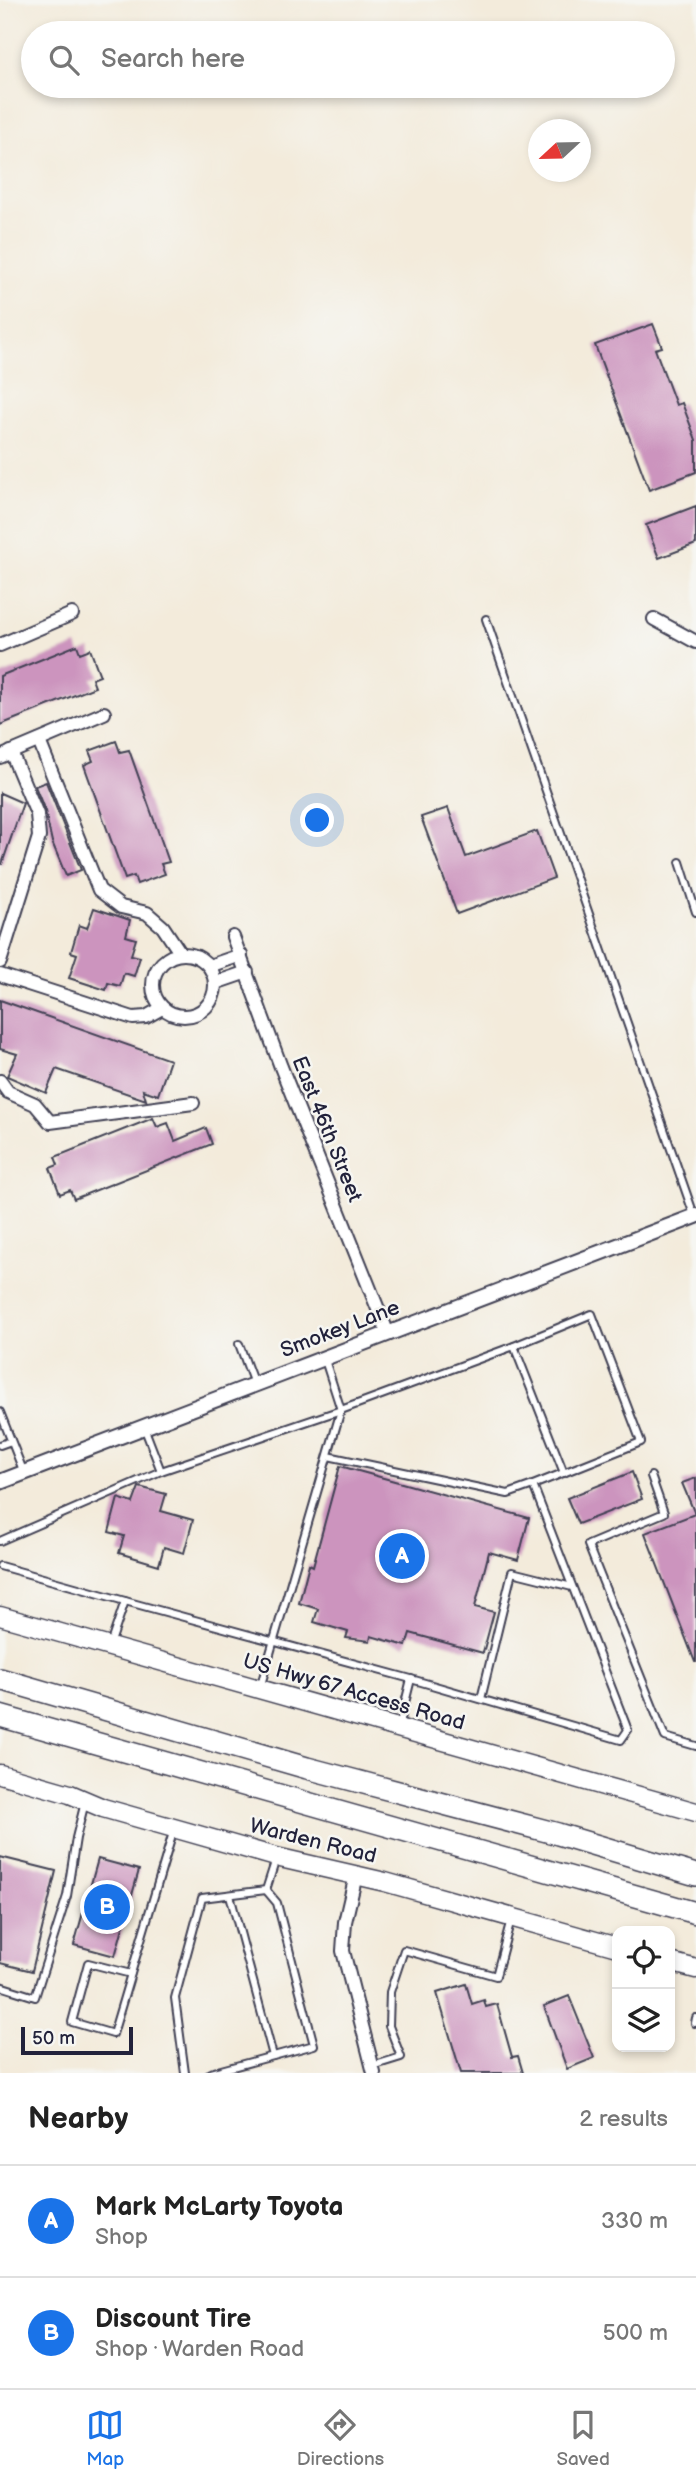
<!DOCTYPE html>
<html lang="en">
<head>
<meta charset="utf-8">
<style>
	:root { --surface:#fff; --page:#f6f6f6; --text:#222; --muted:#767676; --line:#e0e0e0; --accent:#1a73e8 }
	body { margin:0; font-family:"Balsamiq Sans",sans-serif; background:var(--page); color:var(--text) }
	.controls { position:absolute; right:21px; bottom:21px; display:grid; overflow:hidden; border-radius:14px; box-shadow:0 4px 10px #0003 }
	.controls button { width:63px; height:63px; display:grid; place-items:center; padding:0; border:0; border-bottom:2px solid var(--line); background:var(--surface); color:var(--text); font:35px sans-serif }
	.compass { position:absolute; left:528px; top:119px; width:63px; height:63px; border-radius:50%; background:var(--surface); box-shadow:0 4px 10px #0003; rotate:248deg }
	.scale { position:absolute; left:21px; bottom:18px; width:112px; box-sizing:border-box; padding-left:7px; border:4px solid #22223b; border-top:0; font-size:19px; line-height:24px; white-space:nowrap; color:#22223b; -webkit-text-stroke:5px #f6f6f2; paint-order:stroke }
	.you { position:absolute; left:318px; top:821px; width:24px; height:24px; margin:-18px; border:5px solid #fff; border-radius:50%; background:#1a73e8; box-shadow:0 0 0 10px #1a73e833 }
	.badge { display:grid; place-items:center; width:46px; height:46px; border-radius:50%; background:var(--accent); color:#fff; font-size:23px; font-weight:700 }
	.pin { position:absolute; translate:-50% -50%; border:4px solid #fff; box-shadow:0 2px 7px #0006 }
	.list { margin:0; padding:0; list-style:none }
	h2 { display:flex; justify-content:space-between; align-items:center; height:91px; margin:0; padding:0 28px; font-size:30px }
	h2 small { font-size:23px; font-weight:400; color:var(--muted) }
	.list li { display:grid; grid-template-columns:46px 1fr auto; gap:21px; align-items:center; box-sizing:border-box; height:112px; padding:0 28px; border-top:2px solid var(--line) }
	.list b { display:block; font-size:26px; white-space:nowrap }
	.list p { margin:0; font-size:23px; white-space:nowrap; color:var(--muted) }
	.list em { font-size:23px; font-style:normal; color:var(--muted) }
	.icon { flex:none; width:38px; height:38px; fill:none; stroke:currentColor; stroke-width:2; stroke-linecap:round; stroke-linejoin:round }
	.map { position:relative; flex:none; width:696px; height:2073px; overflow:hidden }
	.search { position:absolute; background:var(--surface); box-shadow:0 4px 10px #0003; left:21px; right:21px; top:21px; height:77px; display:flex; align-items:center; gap:18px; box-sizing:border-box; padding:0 24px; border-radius:38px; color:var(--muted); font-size:26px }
	.sheet { height:315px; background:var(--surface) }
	nav { display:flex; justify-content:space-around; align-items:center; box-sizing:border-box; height:98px; border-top:2px solid var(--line); background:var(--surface); font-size:19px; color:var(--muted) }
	nav a { display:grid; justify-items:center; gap:4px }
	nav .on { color:var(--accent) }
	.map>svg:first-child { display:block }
</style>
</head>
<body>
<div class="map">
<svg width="696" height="2073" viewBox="0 0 696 2073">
	<rect width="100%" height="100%" fill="#f6f6f2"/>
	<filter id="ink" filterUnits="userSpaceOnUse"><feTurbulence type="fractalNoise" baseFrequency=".0143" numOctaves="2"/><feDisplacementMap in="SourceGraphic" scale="14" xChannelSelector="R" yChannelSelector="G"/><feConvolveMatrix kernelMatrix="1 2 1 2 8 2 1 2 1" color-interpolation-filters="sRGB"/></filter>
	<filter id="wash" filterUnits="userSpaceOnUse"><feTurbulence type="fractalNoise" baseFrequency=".00686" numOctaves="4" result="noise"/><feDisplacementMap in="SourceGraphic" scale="28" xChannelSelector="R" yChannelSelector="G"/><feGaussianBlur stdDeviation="1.57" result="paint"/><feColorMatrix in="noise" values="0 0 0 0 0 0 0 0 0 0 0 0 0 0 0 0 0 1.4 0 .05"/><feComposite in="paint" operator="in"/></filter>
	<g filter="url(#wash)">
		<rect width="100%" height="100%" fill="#f3ebdb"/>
		<g id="blocks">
			<g fill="#cc94be">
				<path d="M653,324L662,347L655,349L676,405L682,403L696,440V472L649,490L595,345Z"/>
				<path d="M696,506V544L659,558L646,525Z"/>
				<path d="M77,645L80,653L90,649L100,676L92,679L95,687L0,725V676Z"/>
				<path d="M116,741L120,752L129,750L169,862L161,864L165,874L137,884L134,876L125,879L84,765L93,761L89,751Z"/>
				<path d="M46,782L81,870L66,876L52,842L45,811L35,786Z"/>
				<path d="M0,793L23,803L2,864H0Z"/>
				<path d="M448,808L466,857L537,831L554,878L457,914L421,817Z"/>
				<path d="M94,908L130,920L126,936L136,939L131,955L140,957L134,976L124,973L120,986L108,983L106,990L69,978L77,954L71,952L79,925L87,928Z"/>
				<path d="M0,1000L170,1060L158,1095L143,1090L146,1100L56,1069L46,1093L7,1076L17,1054L0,1049Z"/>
				<path d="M153,1118L157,1127L168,1123L175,1141L206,1128L212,1144L74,1199L70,1190L60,1194L50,1168L58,1165L55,1157Z"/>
				<path d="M340,1466L529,1518L518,1560L489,1552L475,1607L494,1612L483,1653L410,1633L406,1646L371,1636L370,1641L346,1638L348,1632L314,1622L318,1609L299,1603L309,1564L313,1566Z"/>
				<path d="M632,1472L642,1499L578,1524L567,1498Z"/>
				<path d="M696,1478V1662H695L645,1533L695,1514L682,1483Z"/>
				<path d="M139,1487L166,1494L161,1511L193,1520L184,1553L164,1547L159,1565L119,1553L124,1536L109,1532L118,1498L133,1503Z"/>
				<path d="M0,1857L56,1871L32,1971L0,1963Z"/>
				<path d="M98,1859L139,1870L115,1956L74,1945Z"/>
				<path d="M466,1984L472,2004L484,2000L486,2007L497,2004L512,2057L518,2056L523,2073H461L437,1993Z"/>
				<path d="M569,1996L594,2058L567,2069L544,2006Z"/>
			</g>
		</g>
	</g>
	<g filter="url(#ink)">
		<use href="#blocks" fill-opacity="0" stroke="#414053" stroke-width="2"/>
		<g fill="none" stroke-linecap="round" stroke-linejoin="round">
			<defs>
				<g id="service">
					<path d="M486,619L694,1215"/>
					<path d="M680,862L696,912"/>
					<path d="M239,1344L254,1384"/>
					<path d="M514,1346L564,1473"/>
					<path d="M0,1412L24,1473"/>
					<path d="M144,1427L161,1471"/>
					<path d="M0,1445L11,1441"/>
					<path d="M328,1456L508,1494L533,1485"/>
					<path d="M651,1476L664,1513L588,1545L665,1737L696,1746"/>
					<path d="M0,1541L161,1471L341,1410L514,1346L592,1314L641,1442L533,1485L628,1730L621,1740L411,1679"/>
					<path d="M0,1566L125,1601L110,1645"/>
					<path d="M125,1601L411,1679L399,1727"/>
					<path d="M260,1688L341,1410L325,1360"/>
					<path d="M481,1699L512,1572L572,1587"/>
					<path d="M230,1895L273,2056"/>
					<path d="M131,1974L88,1963L72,2022L113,2034L174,1829"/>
					<path d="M0,1986L35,1997L67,1896L76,1838L85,1802"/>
					<path d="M695,2023L696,2018"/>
					<path d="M372,2066L401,2057L389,2026L390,1992L404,1950L496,1976L511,1919"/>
					<path d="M185,2073L175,1998L202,1898L266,1890L276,1859"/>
					<path d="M210,2073L314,2045L277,1903L266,1890"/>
				</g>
				<g id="minor">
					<path d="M654,619L696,642"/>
					<path d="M0,645L72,614"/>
					<path d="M39,741L99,890L121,907L147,913L163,927L181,954"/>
					<path d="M0,757L104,713"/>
					<path d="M233,937L281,1067L388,1334"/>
					<circle cx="184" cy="985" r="31"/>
					<path d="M0,962L39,837L37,814L11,752"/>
					<path d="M209,966L241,955"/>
					<path d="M0,975L133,1018L146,1017L162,1008"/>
					<path d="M215,983L247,972"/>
					<path d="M0,1081L8,1092L35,1104L50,1122L193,1103"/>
					<path d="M356,1875L345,1922L343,1951L374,2073"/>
				</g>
				<path id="tertiary" d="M0,1482L696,1216"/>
				<g id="secondary">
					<path d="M0,1616L696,1812"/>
					<path d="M0,1774L70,1794L103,1808L276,1857L385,1882L617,1947"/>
					<path d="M670,1962L696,1969"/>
				</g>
				<g id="motorway">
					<path d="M0,1679L307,1768L558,1834L696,1875"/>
					<path d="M0,1716L696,1913"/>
				</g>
			</defs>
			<use href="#service" stroke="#414053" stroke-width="10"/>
			<use href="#minor" stroke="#414053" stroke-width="16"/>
			<use href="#tertiary" stroke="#414053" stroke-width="18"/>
			<use href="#secondary" stroke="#414053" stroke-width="21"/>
			<use href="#motorway" stroke="#414053" stroke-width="24"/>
			<use href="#service" stroke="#fff" stroke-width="6"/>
			<use href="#minor" stroke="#fff" stroke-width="12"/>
			<use href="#tertiary" stroke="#fff" stroke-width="14"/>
			<use href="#secondary" stroke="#fff" stroke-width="18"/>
			<use href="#motorway" stroke="#fff" stroke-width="21"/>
		</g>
	</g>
	<g text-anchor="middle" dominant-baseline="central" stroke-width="5" stroke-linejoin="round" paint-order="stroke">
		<g font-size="21" fill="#22223b" stroke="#f6f6f2">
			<text transform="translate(327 1129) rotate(68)">East 46th Street</text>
			<text transform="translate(340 1329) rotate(-21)">Smokey Lane</text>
			<text transform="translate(354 1692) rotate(16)">US Hwy 67 Access Road</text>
			<text transform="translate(313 1841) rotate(14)">Warden Road</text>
		</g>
	</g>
</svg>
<div class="controls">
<button><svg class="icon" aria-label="locate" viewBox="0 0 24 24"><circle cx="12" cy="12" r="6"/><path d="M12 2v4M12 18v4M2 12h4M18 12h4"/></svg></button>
<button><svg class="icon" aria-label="layers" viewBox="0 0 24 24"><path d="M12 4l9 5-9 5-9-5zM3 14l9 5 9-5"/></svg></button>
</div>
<svg class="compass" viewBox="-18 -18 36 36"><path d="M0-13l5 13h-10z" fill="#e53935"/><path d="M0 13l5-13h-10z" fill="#767676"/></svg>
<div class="scale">50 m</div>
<div class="you"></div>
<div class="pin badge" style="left:402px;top:1556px">A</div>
<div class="pin badge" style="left:107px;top:1907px">B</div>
<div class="search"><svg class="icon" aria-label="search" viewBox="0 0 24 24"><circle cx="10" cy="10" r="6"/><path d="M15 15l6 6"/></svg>Search here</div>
</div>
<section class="sheet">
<h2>Nearby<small>2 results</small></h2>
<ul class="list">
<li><span class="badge">A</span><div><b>Mark McLarty Toyota</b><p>Shop</p></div><em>330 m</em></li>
<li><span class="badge">B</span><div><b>Discount Tire</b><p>Shop · Warden Road</p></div><em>500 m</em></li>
</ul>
</section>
<nav>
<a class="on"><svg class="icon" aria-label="map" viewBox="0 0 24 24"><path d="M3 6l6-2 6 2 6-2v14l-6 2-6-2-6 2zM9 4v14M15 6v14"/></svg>Map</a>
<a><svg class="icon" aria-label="directions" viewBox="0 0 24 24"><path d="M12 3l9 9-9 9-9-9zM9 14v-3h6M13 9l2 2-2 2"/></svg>Directions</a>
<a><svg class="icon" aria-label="saved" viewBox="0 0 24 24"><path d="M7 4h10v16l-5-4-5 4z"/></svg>Saved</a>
</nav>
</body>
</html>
